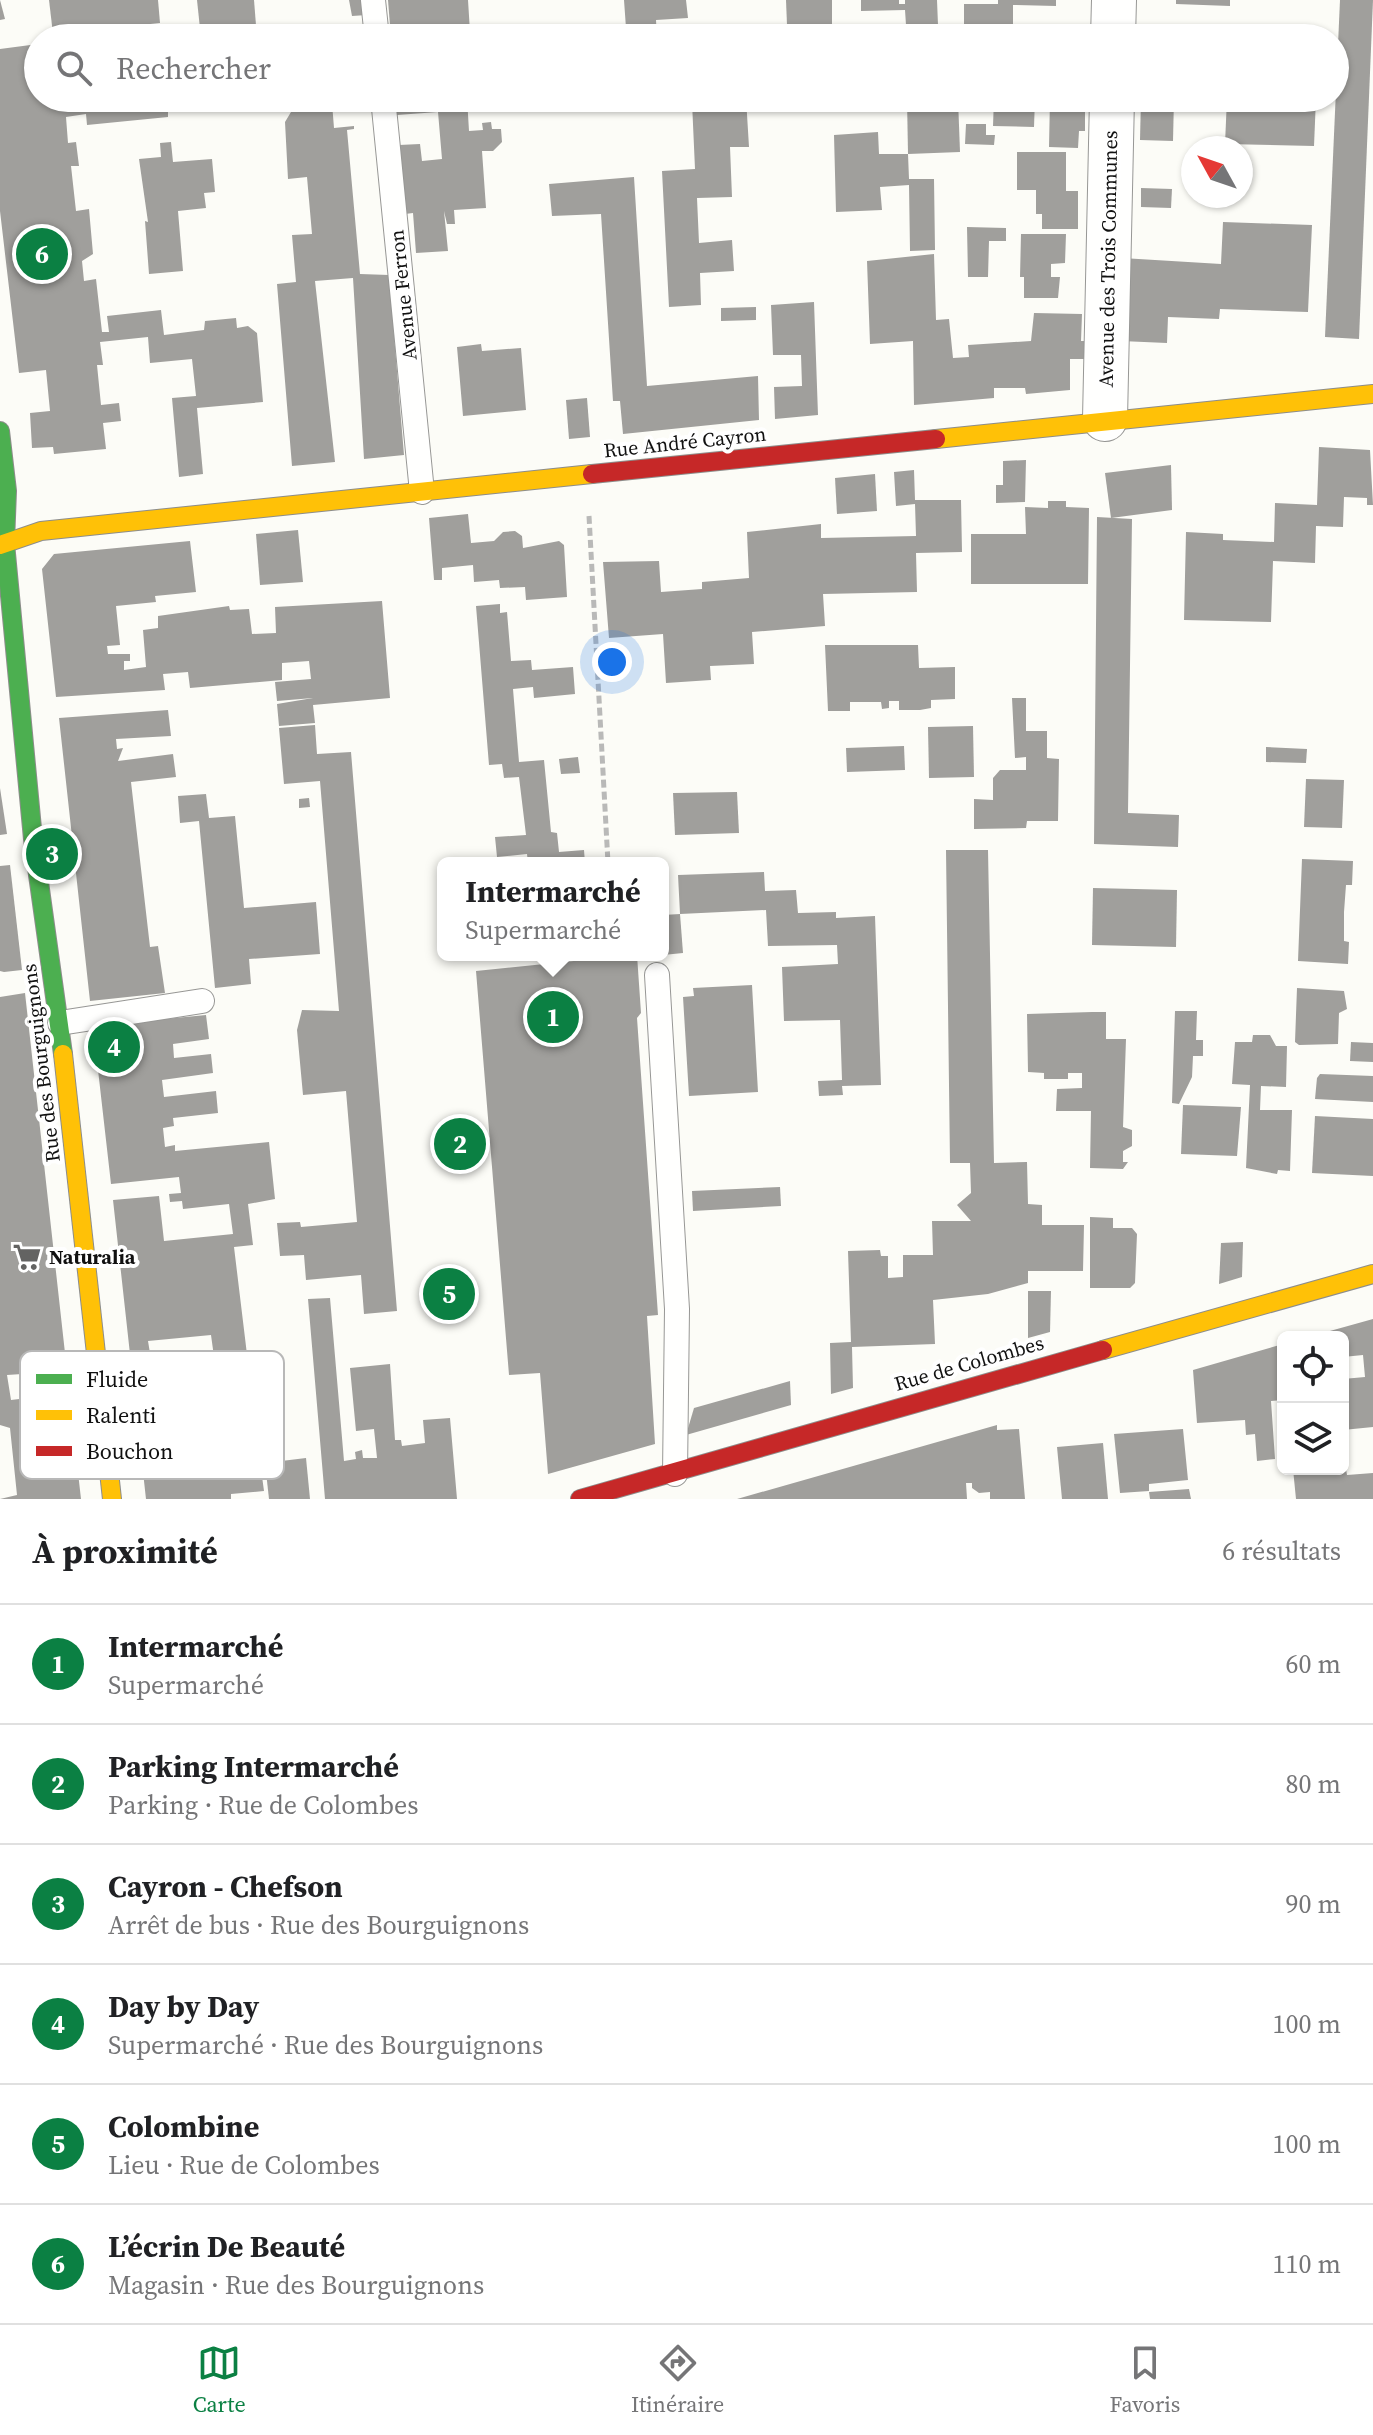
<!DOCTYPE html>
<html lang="fr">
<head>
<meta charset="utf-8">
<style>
	:root { --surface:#fff; --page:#f6f6f6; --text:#202124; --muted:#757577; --line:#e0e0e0; --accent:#0b8043 }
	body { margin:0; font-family:"Source Serif 4",serif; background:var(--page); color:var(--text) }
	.controls { position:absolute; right:24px; bottom:24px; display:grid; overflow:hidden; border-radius:12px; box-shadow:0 2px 6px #0004 }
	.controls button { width:72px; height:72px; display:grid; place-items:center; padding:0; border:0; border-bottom:2px solid var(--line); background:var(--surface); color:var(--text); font:40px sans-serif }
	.compass { position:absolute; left:1181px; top:136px; width:72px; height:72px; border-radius:50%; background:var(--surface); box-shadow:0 2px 6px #0004; rotate:310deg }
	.you { position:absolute; left:612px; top:662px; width:28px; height:28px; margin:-20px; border:6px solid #fff; border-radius:50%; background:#1a73e8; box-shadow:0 0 0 12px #1a73e833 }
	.badge { display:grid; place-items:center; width:52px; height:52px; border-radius:50%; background:var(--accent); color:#fff; font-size:26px; font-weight:700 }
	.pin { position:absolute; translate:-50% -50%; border:4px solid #fff; box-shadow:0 2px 8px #0006 }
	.popup { position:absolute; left:437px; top:857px; width:232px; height:104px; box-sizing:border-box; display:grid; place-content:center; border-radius:12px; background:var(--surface); filter:drop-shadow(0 2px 6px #0005); font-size:26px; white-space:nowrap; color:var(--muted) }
	.popup b { font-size:30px; color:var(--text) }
	.popup::after { content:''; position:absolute; left:50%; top:100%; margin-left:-16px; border:16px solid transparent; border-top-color:var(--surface) }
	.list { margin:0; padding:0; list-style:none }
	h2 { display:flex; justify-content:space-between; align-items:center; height:104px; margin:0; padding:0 32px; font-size:34px }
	h2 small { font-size:26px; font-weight:400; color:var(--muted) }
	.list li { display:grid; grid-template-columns:52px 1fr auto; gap:24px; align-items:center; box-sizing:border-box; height:120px; padding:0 32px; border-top:2px solid var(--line) }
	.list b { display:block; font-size:30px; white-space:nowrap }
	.list p { margin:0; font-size:26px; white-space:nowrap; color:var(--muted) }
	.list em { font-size:26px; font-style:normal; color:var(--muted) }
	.icon { flex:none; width:44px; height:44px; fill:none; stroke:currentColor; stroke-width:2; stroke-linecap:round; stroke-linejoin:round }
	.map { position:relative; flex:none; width:1373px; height:1499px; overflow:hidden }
	.search { position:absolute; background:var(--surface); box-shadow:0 2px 6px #0004; left:24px; right:24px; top:24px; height:88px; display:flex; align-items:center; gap:20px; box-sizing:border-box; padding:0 28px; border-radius:44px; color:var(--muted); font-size:30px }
	.sheet { height:824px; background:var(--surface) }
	nav { display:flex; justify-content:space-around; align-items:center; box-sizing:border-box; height:112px; border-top:2px solid var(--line); background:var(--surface); font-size:22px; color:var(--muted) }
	nav a { display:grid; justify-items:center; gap:4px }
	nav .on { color:var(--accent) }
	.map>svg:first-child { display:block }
</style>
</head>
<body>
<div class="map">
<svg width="1373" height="1499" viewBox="0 0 1373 1499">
	<rect width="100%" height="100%" fill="#fcfcf7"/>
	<g fill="#a09f9c" fill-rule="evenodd">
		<path d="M0,0L5,19L0,20Z"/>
		<path d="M49,0H158L160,23L53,34Z"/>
		<path d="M197,0H254L257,38H201Z"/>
		<path d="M349,0H366L367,15L352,16Z"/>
		<path d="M388,0H468L470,32L391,38Z"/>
		<path d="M624,0H686L688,18L656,20L657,38H540L539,34L626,28Z"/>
		<path d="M786,0H832V24L787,25Z"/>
		<path d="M861,0H899V4H905V0H937L938,25H906L905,10L861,11Z"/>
		<path d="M998,0H1056V6L1013,5V29L1054,30V38L986,37L987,29H980V38H964V4H998Z"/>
		<path d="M1176,0H1230V6L1176,4Z"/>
		<path d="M1340,0H1373L1359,339L1325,337Z"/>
		<path d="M1138,25H1176L1175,38H1138Z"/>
		<path d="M38,44V98H192L185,104L168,108V117L87,125L86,114L66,117L68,143L76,142L79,166H71L76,211L89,209L93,254L82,261L84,281L96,279L102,332H109L107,316L161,310L164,335L204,330L205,321L236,318L237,328L248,326L257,333L263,402L197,408L203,474L179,477L172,398L196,396L192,359L150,363L148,337L100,342L103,365H97L101,405L119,403L121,421L103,423L106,449L54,454L53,447L32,448L30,413L50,411L46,370L19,373L0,211V49Z"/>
		<path d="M242,98H275L262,105Z"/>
		<path d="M395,98H467L469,131L483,130L482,123L491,122L492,129H501L502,142L493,151H482L486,208L454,210L455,224H447L444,211L448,251L416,253L413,213L405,214L399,145L420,144L422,161L442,159L438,112L397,115Z"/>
		<path d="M659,98H691V101L658,102Z"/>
		<path d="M746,98L749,147H730L732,197L697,198L699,243L732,240L734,271L700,273L701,305L669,307L662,171L695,169L692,102Z"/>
		<path d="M994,98H1035L1034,127L993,126Z"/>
		<path d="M1050,98H1079V109H1085V131H1079L1078,148L1049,147Z"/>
		<path d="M1141,98H1174L1173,141L1140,140Z"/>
		<path d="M1227,98H1316L1314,146L1225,144Z"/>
		<path d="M907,99H958L960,152L908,154Z"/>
		<path d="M332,103L334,128L354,126V129L347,130L360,274L389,275L404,455L364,459L353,278L315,281L335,462L292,466L277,284L296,282L292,235L312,234L307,177L288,179L285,122L294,107Z"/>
		<path d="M966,124H986V135H995L994,145L965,144Z"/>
		<path d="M878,132L879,154H908L909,179H934L935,250L910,251L909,185L880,187L882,210L836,212L834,135Z"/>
		<path d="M171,142L173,162L212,159L215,192L204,193L206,208L178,211L183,271L149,274L145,221L148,222L139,159L161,157L160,143Z"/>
		<path d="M1017,152H1066V191H1078V229H1042V214H1036V190H1017Z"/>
		<path d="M634,177L647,386L758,376L759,420L623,434L620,401H613L601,214L552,216L549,184Z"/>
		<path d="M1141,188L1172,189L1171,208L1141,207Z"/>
		<path d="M1223,222L1312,225L1308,312L1220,309L1219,319L1168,317L1167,343L1121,341L1122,258L1221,264Z"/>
		<path d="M967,227L1006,228V241H989L988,277H968Z"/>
		<path d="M1021,234H1066L1065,263L1051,264V277H1060L1058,298H1024V277H1020Z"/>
		<path d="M934,254L936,320L949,319L953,358L969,357L968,345L1031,341L1034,313L1082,314L1081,341H1095V359H1070V390L1026,394L1025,388H994V398L914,405L913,341L870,344L867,261Z"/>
		<path d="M814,302L818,415L775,419L774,387L802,386L801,355H773L771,305Z"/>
		<path d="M756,307V320L721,321V308Z"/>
		<path d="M481,344L482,351L521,348L526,410L463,416L457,347Z"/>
		<path d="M587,398L590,437L569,439L566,400Z"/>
		<path d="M1319,447L1370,450L1373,505H1367V498L1344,497L1343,527L1316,526L1315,563L1273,561L1271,622L1184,620L1186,532L1223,534V540L1274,542L1275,503L1317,505Z"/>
		<path d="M1026,460L1025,502L996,503V485H1003V461Z"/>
		<path d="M1171,465L1172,510L1111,518L1105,473Z"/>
		<path d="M914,470L915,500H961L962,552L916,553L917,592L823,594L825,626L752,632L754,664L710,666L711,680L666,683L663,634L609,638L603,562L659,561L661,592L702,589V582L749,578L747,532L821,524V538L916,536L915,504L896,506L894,472Z"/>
		<path d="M875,474L877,511L837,514L835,478Z"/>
		<path d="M1048,501H1066V507L1089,508L1088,584H971V534H1026L1025,507L1048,508Z"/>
		<path d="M468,514L471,543L494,541L503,532L515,531L522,536L523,548L559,541L564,545L567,597L526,600L525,587L500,588L499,580L474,582L473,565L442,568V580H434L429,518Z"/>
		<path d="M1097,517L1132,519L1128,813L1179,815L1178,847L1094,844Z"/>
		<path d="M298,530L303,582L260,585L256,534Z"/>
		<path d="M190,541L196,592L155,596L156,602L116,606L120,645L107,646L108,654H130V661H124V670L146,667L143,630L158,628V616L229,606L230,610L249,609L252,634L276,633L275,607L382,601L390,698L313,705L315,723L279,726L277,704L313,698L277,701L275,682L311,679L309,661L282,663V680L190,688L188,672L163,674L165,690L56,697L42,569L54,554Z"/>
		<path d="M500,604V613L507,612L511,661L531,660L532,670L573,667L575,694L534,698L533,687L513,689L519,762L544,760L551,832L557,833L559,852L584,850L585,863H528L527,854L497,857L495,837L526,835L519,777L504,778L502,764L489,765L476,606Z"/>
		<path d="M825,645H918L919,668L955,667V699L931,700V708L920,710H899V701H889V708L882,709L881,702H850V711H828Z"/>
		<path d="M1012,698H1026V731H1047V758L1059,759L1058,821H1027L1026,828L974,829V799L993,800V778L1000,770H1026V757L1015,758Z"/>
		<path d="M168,710L171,736L116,739L117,749L123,748L118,761L173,754L176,777L131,782L150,947L158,946L165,993L90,1001L59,718Z"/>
		<path d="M315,725L317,754L351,752L397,1311L364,1314L361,1275L306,1280L304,1255L280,1256L277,1223L300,1222L301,1227L357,1222L346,1091L303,1095L297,1030L302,1010L339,1011L320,781L284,784L279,728Z"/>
		<path d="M973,726L974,777L929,778L928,727Z"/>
		<path d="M904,746L905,770L847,772L846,748Z"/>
		<path d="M1266,747L1307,749L1306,763L1266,762Z"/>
		<path d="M578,757L580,773L561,774L559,759Z"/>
		<path d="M1306,779L1344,780L1342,828L1304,827Z"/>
		<path d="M0,788L7,834L0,835Z"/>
		<path d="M737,792L739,833L675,835L673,793Z"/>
		<path d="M206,794L209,818L235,816L244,908L316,902L320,954L249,959L251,984L215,988L199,821L180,823L178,796Z"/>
		<path d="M309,798L310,807L299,808V799Z"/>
		<path d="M946,850H988L994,1163L1027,1162L1028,1204L1042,1205V1225H1084L1083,1271H1028V1283L988,1294L933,1300L935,1344L852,1347L853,1388L831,1394L830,1343L851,1342L848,1251L880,1250L881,1256H888V1278L903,1277V1255H933L932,1221H971L957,1205L971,1193L970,1163H950Z"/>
		<path d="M1302,859L1353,861L1352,885H1346L1344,912V941L1349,942L1348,964L1298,961Z"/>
		<path d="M10,865L22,970L4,972L0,971V866Z"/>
		<path d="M764,872L765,891L796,890L798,913L836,912V918L875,916L881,1085L842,1086L843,1095L819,1096L818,1081L842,1080L840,1020L784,1021L782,967L838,964L837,945L768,946L766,910L680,914L678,875Z"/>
		<path d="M1093,888L1177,890L1176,947L1092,945Z"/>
		<path d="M680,914L683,953L663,955V915Z"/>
		<path d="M632,955H637L641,1013L637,1018L658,1315L647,1316L655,1444L548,1474L540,1373L509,1375L476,971Z"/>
		<path d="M752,985L758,1092L689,1096L683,997L694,996L693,988Z"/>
		<path d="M1297,988L1344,991L1347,1009L1339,1013L1338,1044L1299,1045L1295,1042Z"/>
		<path d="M25,993L67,1371L7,1375L11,1400L69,1393L81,1499H0L17,1495L10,1428L0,1425V997Z"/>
		<path d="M1175,1011H1197L1196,1040H1203V1056H1193L1192,1077L1179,1104L1172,1103Z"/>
		<path d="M1092,1012H1106V1039H1126L1123,1127L1132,1130V1146L1123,1151V1162H1128L1123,1169L1090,1168L1091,1111H1056L1057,1089L1082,1088V1073H1068V1079H1044V1073L1028,1072L1027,1014Z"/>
		<path d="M206,1015L209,1039L173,1044L174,1058L211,1054L213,1073L162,1080L164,1097L216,1091L218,1113L173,1118L174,1126L163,1128L165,1147L175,1145V1151L269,1142L275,1199L248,1204L253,1245L234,1247L260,1462L230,1465L228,1449L200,1452L194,1458L195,1465L202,1472L261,1469L264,1491L231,1494V1499H146L113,1200L159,1196L164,1241L233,1234L229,1204L183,1209L182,1201L170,1202L169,1194L181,1193L179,1177L111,1184L93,1026ZM211,1335L223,1422L188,1426L187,1417L176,1418L173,1397L180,1396L178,1384H155L148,1341Z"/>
		<path d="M1253,1035H1270L1276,1046H1287L1286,1087L1261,1086L1260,1110H1292L1290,1171L1278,1170L1277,1174L1246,1168L1250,1085L1232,1084L1235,1042H1252Z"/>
		<path d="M1351,1042L1373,1043V1062L1350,1061Z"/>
		<path d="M1320,1074L1373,1076V1102L1315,1099L1317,1078Z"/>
		<path d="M1183,1105L1241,1107L1237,1156L1181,1154Z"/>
		<path d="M1315,1116L1373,1119V1176L1312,1173Z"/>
		<path d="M780,1187L781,1206L693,1211L692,1191Z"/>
		<path d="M1090,1217L1113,1218V1228H1132L1137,1234L1135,1283L1130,1288H1090Z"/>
		<path d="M1243,1242L1242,1277L1219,1284L1221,1243Z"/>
		<path d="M454,1284L456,1303H443L442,1285Z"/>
		<path d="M1028,1291H1051L1050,1332L1028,1338Z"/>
		<path d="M330,1298L344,1461L356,1459L355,1452L362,1450L363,1458H377L374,1429L356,1431L350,1368L390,1364L395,1440H401L402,1446L425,1443L423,1420L450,1418L457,1499H325L308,1299Z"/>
		<path d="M1373,1319V1427L1343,1430V1379L1365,1377L1363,1355L1343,1357V1337L1312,1336Z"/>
		<path d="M1283,1344V1400L1271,1401L1275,1459L1257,1461L1255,1434L1246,1435L1245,1420L1197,1423L1193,1370Z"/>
		<path d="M790,1381L791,1405L686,1435L694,1408Z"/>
		<path d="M997,1425V1430L1019,1429L1025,1499H990V1492L979,1493L972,1488V1483H966L967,1499H737Z"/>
		<path d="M1183,1429L1188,1480L1149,1484V1491L1120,1493L1114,1434Z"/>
		<path d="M1103,1443L1108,1499H1062L1057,1447Z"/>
		<path d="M1343,1451L1347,1475L1373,1473V1499H1296L1293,1469H1343Z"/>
		<path d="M306,1458L310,1499H269L265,1463Z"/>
		<path d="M1189,1489L1191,1499H1150L1149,1492Z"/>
	</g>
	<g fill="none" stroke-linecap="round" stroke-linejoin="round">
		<defs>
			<g id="lane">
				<path d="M373,0L377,38"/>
				<path d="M383,98L422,492"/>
				<path d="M657,975L677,1309L675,1474"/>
				<path d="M60,1023L202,1001"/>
			</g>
			<g id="street">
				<path d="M1113,38L1114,0"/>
				<path d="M1105,419L1112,98"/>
			</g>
			<path id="fast" d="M0,431L7,491L5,543L33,839L63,1054"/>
			<g id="slow">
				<path d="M936,439L1373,394"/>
				<path d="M0,545L41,531L592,474"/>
				<path d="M63,1054L112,1499"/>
				<path d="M1103,1350L1373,1274"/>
			</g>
			<g id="jam">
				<path d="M592,474L936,439"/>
				<path d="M580,1499L1103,1350"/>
			</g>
		</defs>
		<use href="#lane" stroke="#979795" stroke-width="26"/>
		<use href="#street" stroke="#979795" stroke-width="46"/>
		<use href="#fast" stroke="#8d8d8b" stroke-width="20"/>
		<use href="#slow" stroke="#8d8d8b" stroke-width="20"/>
		<use href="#jam" stroke="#8d8d8b" stroke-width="20"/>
		<path stroke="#b9b9b8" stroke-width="5" stroke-dasharray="8 4" stroke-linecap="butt" d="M589,516L608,863"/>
		<use href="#lane" stroke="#fffffe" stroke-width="24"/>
		<use href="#street" stroke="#fffffe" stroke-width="44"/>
		<use href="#fast" stroke="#4caf50" stroke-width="18"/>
		<use href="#slow" stroke="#ffc107" stroke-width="18"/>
		<use href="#jam" stroke="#c62828" stroke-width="18"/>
	</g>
	<defs>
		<symbol id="supermarket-bare" viewBox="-9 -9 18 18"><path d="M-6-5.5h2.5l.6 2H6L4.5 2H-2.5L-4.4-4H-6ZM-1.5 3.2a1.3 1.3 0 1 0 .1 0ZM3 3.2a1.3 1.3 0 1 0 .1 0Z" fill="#636362" stroke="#fff" stroke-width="2.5" paint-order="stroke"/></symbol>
	</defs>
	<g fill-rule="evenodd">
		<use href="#supermarket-bare" x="7" y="1237" width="40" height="40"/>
	</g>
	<g text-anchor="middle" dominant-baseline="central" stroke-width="8" stroke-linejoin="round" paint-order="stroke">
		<g font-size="20" fill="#111" stroke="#fff">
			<text transform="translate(1108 259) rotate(-89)">Avenue des Trois Communes</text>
			<text transform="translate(403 295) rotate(-96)">Avenue Ferron</text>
			<text transform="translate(685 442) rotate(-6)">Rue André Cayron</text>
			<text transform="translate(41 1063) rotate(-97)">Rue des Bourguignons</text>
			<text transform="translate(969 1363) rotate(-16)">Rue de Colombes</text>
		</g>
		<g font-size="20" font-weight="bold" fill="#111" stroke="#fff" text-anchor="start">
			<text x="49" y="1257">Naturalia</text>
		</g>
	</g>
	<rect x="20" y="1351" width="264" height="128" rx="12" fill="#fff" stroke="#b8b8b8" stroke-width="2"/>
	<rect x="36" y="1374" width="36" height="10" fill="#4caf50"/>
	<rect x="36" y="1410" width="36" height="10" fill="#ffc107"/>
	<rect x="36" y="1446" width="36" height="10" fill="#c62828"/>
	<g font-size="22" fill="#111">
		<text x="86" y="1387">Fluide</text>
		<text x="86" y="1423">Ralenti</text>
		<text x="86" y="1459">Bouchon</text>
	</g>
</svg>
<div class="controls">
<button><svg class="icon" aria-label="locate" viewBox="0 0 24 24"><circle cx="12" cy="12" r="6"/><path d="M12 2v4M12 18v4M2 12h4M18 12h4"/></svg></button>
<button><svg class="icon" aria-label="layers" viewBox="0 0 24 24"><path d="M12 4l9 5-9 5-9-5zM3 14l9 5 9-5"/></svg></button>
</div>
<svg class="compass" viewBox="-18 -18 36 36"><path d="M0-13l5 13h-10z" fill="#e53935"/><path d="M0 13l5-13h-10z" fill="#757577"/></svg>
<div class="you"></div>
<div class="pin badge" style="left:553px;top:1017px">1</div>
<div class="popup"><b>Intermarché</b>Supermarché</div>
<div class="pin badge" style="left:460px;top:1144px">2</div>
<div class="pin badge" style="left:52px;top:854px">3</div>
<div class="pin badge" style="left:114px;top:1047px">4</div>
<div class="pin badge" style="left:449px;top:1294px">5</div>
<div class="pin badge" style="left:42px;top:254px">6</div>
<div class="search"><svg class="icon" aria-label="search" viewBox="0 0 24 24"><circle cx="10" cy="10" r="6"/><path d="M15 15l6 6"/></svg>Rechercher</div>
</div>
<section class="sheet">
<h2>À proximité<small>6 résultats</small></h2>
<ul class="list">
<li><span class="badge">1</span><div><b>Intermarché</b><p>Supermarché</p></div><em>60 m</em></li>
<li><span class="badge">2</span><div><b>Parking Intermarché</b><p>Parking · Rue de Colombes</p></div><em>80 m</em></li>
<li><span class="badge">3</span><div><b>Cayron - Chefson</b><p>Arrêt de bus · Rue des Bourguignons</p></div><em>90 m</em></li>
<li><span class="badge">4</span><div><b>Day by Day</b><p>Supermarché · Rue des Bourguignons</p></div><em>100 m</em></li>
<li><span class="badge">5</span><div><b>Colombine</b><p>Lieu · Rue de Colombes</p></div><em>100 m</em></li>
<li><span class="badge">6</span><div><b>L’écrin De Beauté</b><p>Magasin · Rue des Bourguignons</p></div><em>110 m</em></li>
</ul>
</section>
<nav>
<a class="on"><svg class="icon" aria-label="map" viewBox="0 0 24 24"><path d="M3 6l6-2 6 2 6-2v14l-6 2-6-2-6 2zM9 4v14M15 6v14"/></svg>Carte</a>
<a><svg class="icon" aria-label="directions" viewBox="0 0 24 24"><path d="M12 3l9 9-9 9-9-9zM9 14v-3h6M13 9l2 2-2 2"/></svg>Itinéraire</a>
<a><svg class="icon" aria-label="saved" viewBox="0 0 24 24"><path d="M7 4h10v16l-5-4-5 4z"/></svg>Favoris</a>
</nav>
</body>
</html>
